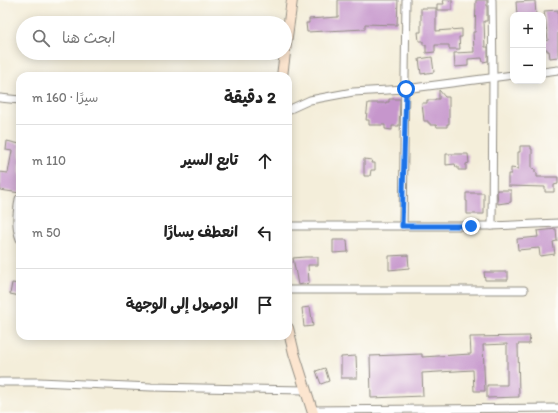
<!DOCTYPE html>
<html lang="ar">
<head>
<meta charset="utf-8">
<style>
	:root { --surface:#fff; --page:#f6f6f6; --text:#222; --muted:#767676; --line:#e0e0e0 }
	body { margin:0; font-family:Itim,"Playpen Sans Arabic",sans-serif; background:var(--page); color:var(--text); direction:rtl }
	.controls { position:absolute; right:12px; top:12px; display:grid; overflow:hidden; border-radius:8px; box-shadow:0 2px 10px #0003 }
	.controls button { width:36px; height:36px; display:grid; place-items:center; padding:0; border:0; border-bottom:1px solid var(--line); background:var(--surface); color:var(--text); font:20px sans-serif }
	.stop { position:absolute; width:12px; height:12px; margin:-9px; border:3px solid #1a73e8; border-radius:50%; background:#fff }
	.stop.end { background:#1a73e8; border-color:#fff; box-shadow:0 1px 4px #0008 }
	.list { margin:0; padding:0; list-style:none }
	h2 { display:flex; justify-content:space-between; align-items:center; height:52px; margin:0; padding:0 16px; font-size:17px }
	h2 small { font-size:13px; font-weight:400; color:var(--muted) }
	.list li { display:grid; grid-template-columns:26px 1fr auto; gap:12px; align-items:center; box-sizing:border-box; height:72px; padding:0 16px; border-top:1px solid var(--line) }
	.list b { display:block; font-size:15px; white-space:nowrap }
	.list em { font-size:13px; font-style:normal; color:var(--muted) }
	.icon { flex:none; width:22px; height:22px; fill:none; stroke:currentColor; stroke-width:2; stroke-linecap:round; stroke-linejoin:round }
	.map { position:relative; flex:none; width:558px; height:413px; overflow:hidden; direction:ltr }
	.search { position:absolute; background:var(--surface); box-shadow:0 2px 10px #0003; left:16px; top:16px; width:276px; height:44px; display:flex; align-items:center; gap:10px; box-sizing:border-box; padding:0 14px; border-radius:22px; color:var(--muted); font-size:15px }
	.panel { position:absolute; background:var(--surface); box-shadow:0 2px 10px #0003; left:16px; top:72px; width:276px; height:268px; border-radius:12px; direction:rtl }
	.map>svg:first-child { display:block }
</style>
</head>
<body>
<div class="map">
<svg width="558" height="413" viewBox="0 0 558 413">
	<rect width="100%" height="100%" fill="#fdfcf7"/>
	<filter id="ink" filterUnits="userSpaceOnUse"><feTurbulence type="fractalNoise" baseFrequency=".025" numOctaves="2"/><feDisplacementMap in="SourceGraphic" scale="8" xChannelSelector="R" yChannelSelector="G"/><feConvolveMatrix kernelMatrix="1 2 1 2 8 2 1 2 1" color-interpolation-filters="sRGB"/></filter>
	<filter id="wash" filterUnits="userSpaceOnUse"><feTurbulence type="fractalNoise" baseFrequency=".012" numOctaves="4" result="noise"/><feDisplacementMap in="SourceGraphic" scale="16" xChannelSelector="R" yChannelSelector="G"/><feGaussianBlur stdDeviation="0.9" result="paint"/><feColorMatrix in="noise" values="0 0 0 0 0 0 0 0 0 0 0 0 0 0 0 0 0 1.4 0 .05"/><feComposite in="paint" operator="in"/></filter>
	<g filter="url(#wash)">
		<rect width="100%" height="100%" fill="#f4eeda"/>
		<g id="blocks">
			<g fill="#c696cc">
				<path d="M338,0H398L397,25L365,24V29L307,32L306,23H309V19L338,17Z"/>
				<path d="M443,0H452V10H437V4H444Z"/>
				<path d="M476,0H487V21H484L485,47H488V61L483,62L482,58L468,59V66L455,67L454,53L474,52L473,32H475Z"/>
				<path d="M535,1L536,15H517L516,2Z"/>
				<path d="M421,8H436V31L462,29V37H459L460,49H449V45H435V52L426,53V45H423V41H419L418,32H421Z"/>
				<path d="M558,10V57L550,58L549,51H547V49H544L543,41L548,40L544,11Z"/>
				<path d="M432,57L434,72L421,74L419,59Z"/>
				<path d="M439,90L445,97H449V124H447V127H437L436,125H430V123H428V121H424L422,103H427V100H435V99H439Z"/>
				<path d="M389,99H400L399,126H392V130L385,129V125H369V120H366L368,103H386V102H389Z"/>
				<path d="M7,141L20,144V193L0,190V172L8,173L12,151L6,150Z"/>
				<path d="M520,146H531V149H532V168L535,169V172L537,173V177H558V184L554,185V192H545V187L508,186V174H511V168L518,169V152H520Z"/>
				<path d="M446,154H468L469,163L466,164V170H458V167H456L455,164L446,165Z"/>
				<path d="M364,159L372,160L371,163H375V170H371L370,176H364Z"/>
				<path d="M497,190H511V202L498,204Z"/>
				<path d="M466,193H484V214H467V201H466Z"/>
				<path d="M556,229L557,241L553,242L555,254L540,256L539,248L518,250L517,239L538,237L537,231Z"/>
				<path d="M333,240H347L348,252L333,253Z"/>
				<path d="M408,255L409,268L389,270V256Z"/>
				<path d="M305,257H318V265H308L309,283L298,285L293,258Z"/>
				<path d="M484,272H508V280H485Z"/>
				<path d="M12,283L20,284V296L10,294Z"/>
				<path d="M310,307L313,326L304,327L302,308Z"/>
				<path d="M530,336L529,344H518L519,397L487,398V385H507V344L483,345L485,391H474L473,370L422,373L423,396L371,398L370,356L422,354V357L471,354L470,337Z"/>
				<path d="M356,356L357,378H341V357Z"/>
				<path d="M325,368L329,381L321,384L316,371Z"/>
			</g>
		</g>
	</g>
	<g filter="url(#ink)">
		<use href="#blocks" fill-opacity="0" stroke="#908c82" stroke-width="1"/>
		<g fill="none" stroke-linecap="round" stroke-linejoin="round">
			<defs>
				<g id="street">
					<path d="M543,72L558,70"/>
					<path d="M0,98L20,100"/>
					<path d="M288,110L310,100L353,92L405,89L513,75"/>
					<path d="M19,199C17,212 15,226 20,239"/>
					<path d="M288,226H492L558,223"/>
					<path d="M403,226L406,0"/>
					<path d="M492,226L493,78L492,0"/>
					<path d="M288,290H524"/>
					<path d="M0,382H39L151,387L305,390"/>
					<path d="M312,410L558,408"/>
				</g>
				<g id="secondary">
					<path d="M285,51L292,0"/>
					<path d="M282,76L285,53"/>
					<path d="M288,328L294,353L313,413"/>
				</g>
			</defs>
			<use href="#street" stroke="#908c82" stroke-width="9"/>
			<use href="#secondary" stroke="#908c82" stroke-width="12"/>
			<use href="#street" stroke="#fff" stroke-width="7"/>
			<use href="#secondary" stroke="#fce5cf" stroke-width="10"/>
		</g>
	</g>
	<g fill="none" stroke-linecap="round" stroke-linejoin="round" filter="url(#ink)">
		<path stroke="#1a73e8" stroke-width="5" d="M406,89L402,226H471"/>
	</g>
</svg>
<div class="controls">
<button>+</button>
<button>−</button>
</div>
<div class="stop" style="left:406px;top:89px"></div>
<div class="stop end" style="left:471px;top:226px"></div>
<div class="search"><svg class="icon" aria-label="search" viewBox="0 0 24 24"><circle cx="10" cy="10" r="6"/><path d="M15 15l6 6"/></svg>ابحث هنا</div>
<section class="panel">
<h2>2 دقيقة<small>سيرًا · 160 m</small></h2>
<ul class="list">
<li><svg class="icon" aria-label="ahead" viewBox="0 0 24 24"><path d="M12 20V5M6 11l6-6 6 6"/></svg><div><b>تابع السير</b></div><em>110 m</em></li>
<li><svg class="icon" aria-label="left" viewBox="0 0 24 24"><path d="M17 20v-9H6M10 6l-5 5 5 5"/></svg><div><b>انعطف يسارًا</b></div><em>50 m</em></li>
<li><svg class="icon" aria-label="arrive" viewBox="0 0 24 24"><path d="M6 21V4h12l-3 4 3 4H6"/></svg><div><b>الوصول إلى الوجهة</b></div></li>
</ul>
</section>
</div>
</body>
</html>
